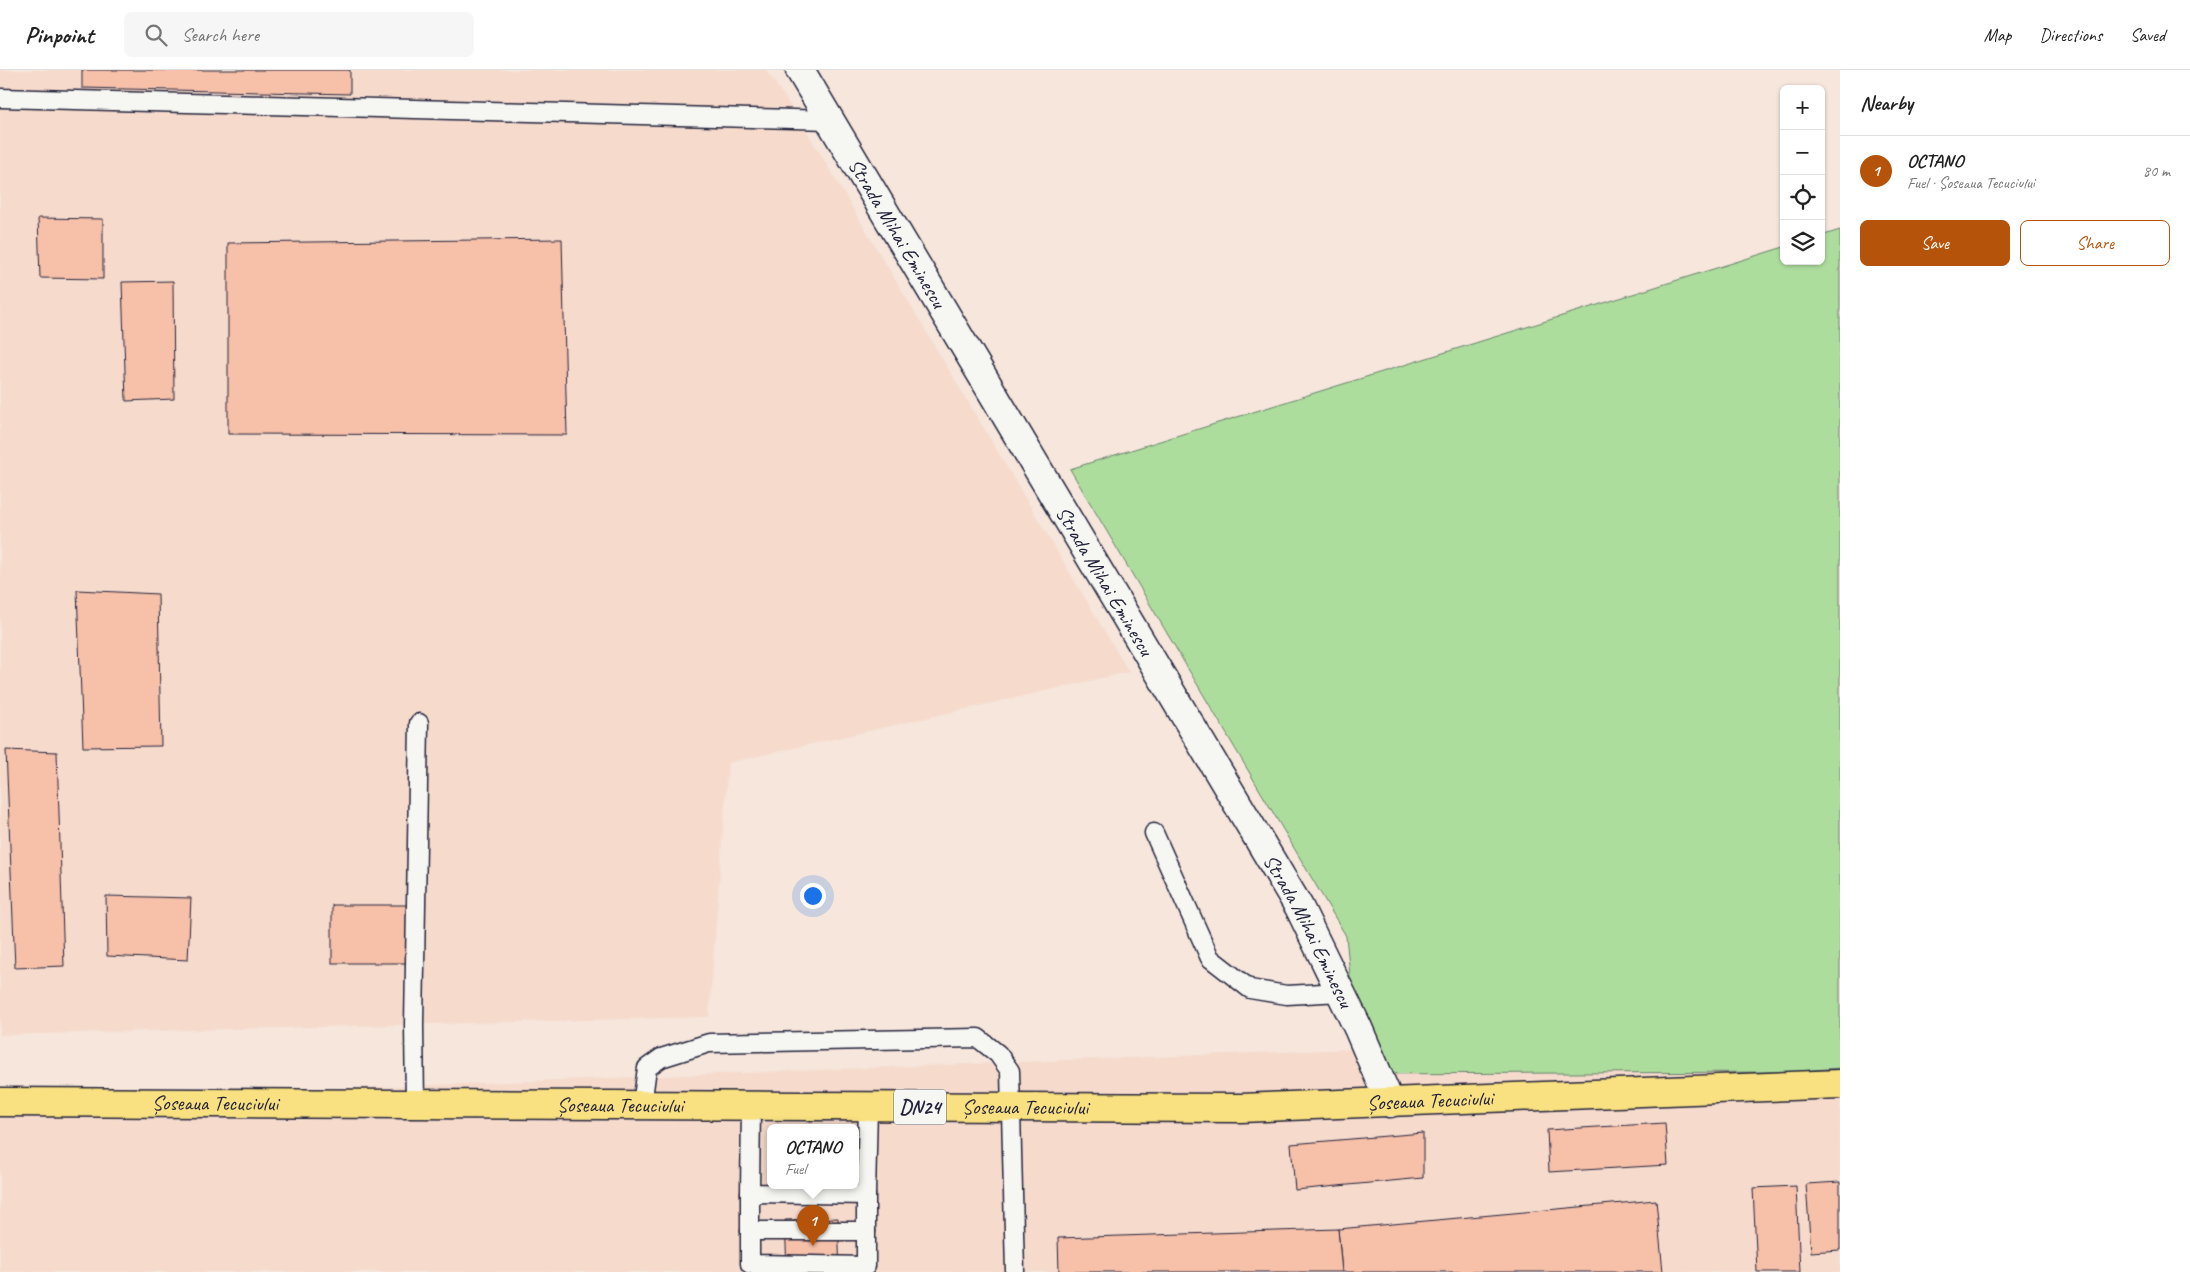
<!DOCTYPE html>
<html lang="en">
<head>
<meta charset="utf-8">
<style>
	:root { --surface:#fff; --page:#f6f6f6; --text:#222; --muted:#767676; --line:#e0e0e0; --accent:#b45309 }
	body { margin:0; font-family:Caveat,sans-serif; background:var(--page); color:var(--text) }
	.controls { position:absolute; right:15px; top:15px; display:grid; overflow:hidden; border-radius:8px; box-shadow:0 1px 4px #0004 }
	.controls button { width:45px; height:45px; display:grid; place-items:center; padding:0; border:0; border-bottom:1px solid var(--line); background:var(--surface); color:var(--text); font:25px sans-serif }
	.you { position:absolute; left:812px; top:825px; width:18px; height:18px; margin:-12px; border:4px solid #fff; border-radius:50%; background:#1a73e8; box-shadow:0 0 0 8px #1a73e833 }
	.badge { display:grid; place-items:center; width:32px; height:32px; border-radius:50%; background:var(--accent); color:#fff; font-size:16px; font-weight:700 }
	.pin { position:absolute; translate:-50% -41px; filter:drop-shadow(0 1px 2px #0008) }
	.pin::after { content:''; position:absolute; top:26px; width:18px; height:15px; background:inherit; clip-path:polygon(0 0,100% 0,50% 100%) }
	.popup { position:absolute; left:767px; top:1054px; width:92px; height:65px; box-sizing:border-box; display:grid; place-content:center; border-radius:8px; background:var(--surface); filter:drop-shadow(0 1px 4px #0005); font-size:16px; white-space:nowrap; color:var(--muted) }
	.popup b { font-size:19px; color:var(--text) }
	.popup::after { content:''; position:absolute; left:50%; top:100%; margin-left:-10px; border:10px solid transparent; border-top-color:var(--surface) }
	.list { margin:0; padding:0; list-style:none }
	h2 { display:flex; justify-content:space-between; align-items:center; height:65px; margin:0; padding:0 20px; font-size:21px }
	h2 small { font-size:16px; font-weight:400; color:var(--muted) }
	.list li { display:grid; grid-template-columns:32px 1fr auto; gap:15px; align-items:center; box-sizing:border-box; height:70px; padding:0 20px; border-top:1px solid var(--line) }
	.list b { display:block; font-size:19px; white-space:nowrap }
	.list p { margin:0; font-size:16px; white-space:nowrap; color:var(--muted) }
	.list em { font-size:16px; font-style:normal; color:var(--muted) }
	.actions { display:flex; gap:10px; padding:15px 20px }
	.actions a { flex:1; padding:11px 0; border:1px solid var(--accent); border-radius:8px; text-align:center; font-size:18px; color:var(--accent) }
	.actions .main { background:var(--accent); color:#fff }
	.icon { flex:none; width:28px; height:28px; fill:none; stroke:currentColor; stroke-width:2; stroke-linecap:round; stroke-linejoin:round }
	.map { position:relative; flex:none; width:1840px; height:1202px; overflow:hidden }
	header { display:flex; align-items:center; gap:30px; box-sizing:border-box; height:70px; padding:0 25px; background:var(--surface); border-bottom:1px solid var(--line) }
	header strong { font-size:24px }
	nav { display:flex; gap:28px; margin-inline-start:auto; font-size:18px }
	.search { width:350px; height:45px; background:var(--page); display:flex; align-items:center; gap:12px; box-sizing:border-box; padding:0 18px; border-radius:8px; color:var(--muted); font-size:19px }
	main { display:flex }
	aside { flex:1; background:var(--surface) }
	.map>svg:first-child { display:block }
</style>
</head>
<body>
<header>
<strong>Pinpoint</strong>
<div class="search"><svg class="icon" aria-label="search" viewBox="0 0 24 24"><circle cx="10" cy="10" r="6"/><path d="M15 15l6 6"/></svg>Search here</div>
<nav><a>Map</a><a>Directions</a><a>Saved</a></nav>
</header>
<main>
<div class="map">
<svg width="1840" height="1202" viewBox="0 0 1840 1202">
	<rect width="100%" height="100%" fill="#f6e6dc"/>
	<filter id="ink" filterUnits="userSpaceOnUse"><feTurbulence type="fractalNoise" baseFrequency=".02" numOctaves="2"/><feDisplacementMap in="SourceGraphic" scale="10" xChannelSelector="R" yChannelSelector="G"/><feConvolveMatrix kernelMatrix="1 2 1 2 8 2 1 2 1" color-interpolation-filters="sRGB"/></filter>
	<g filter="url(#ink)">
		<g fill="#f6dbcd" fill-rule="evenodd">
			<path d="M0,0H766L799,48L1129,602L728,693L709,947L0,965Z"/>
			<path d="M1840,956V1202H0V1023H225L1429,976ZM770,1057H856V1115H770Z"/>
		</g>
		<path fill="#addd9d" stroke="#68806c" d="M1840,160V998L1786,1002L1360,1004L1346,866L1070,399L1784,177V191H1821V166Z"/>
		<g fill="#f6c0a9" stroke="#22223b">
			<path d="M82,0H350V24L82,18Z"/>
			<path d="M38,148L103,149V209L40,208Z"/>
			<path d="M562,169L567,365L228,364V173Z"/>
			<path d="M173,211L174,329L126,331L122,212Z"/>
			<path d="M77,520L158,524L161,676L83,677Z"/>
			<path d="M6,680L57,682L64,896L15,898Z"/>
			<path d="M106,826L191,828L188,890L107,886Z"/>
			<rect x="332" y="835" width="76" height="58"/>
			<path d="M1665,1053L1668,1095L1549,1102L1547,1060Z"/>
			<path d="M1423,1063V1108L1295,1120L1291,1074Z"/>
			<path d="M1840,1112V1180L1811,1182L1806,1114Z"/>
			<path d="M1796,1116L1800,1202H1757L1753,1118Z"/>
			<path d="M1656,1130L1663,1202H1342L1338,1159Z"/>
			<path d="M838,1148L840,1202H787L785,1150Z"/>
			<path d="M1338,1159L1342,1202H1059L1058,1168Z"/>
		</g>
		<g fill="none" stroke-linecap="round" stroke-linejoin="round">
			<defs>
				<g id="lane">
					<path d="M0,28L830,50"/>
					<path d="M1154,763L1210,888L1250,919L1287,925L1341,922"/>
					<path d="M415,1035L414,955L419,653"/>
					<path d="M642,1035L647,998L661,988L709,973L978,968L998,984L1010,1001L1015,1202"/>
					<path d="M751,1036L750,1123L866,1125L868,1037"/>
					<path d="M750,1123V1161H866V1125"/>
					<path d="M750,1161V1194L866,1196V1161"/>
				</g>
				<g id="secondary">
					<path id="s1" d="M800,0L1299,837L1358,958L1390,1033"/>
				</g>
				<g id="primary">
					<path id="s2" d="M0,1032L1241,1038L1840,1014"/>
				</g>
			</defs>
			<use href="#lane" stroke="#22223b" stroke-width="21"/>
			<use href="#secondary" stroke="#22223b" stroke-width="31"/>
			<use href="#primary" stroke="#22223b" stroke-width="31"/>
			<use href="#lane" stroke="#f6f6f2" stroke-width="18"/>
			<use href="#secondary" stroke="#f6f6f2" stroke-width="28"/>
			<use href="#primary" stroke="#f9e181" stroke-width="28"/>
		</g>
	</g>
	<g text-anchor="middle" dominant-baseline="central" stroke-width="4" stroke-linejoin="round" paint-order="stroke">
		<rect fill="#f6f6f2" stroke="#626272" stroke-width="1" x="894" y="1019.5" width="52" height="35" rx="4"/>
		<g font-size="20" font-weight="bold" fill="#22223b">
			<text x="920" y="1037">DN24</text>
		</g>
		<g font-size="21" fill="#22223b" stroke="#f6f6f2">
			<text stroke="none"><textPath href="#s1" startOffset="190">Strada Mihai Eminescu</textPath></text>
			<text stroke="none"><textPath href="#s1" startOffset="595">Strada Mihai Eminescu</textPath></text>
			<text stroke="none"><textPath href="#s1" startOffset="1000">Strada Mihai Eminescu</textPath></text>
			<text stroke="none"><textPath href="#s2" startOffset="1430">Șoseaua Tecuciului</textPath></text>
			<text stroke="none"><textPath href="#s2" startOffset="215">Șoseaua Tecuciului</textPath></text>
			<text stroke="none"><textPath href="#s2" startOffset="620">Șoseaua Tecuciului</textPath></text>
			<text stroke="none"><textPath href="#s2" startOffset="1025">Șoseaua Tecuciului</textPath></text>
		</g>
	</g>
</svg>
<div class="controls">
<button>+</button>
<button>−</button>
<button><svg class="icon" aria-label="locate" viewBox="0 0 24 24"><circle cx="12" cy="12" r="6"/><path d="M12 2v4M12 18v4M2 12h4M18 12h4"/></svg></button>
<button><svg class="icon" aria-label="layers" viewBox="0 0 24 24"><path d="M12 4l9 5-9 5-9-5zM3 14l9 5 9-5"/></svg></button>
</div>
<div class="you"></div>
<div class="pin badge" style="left:813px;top:1176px">1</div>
<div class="popup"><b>OCTANO</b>Fuel</div>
</div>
<aside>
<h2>Nearby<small></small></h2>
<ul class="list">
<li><span class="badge">1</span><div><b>OCTANO</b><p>Fuel · Șoseaua Tecuciului</p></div><em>80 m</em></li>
</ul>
<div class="actions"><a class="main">Save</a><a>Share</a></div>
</aside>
</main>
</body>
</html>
